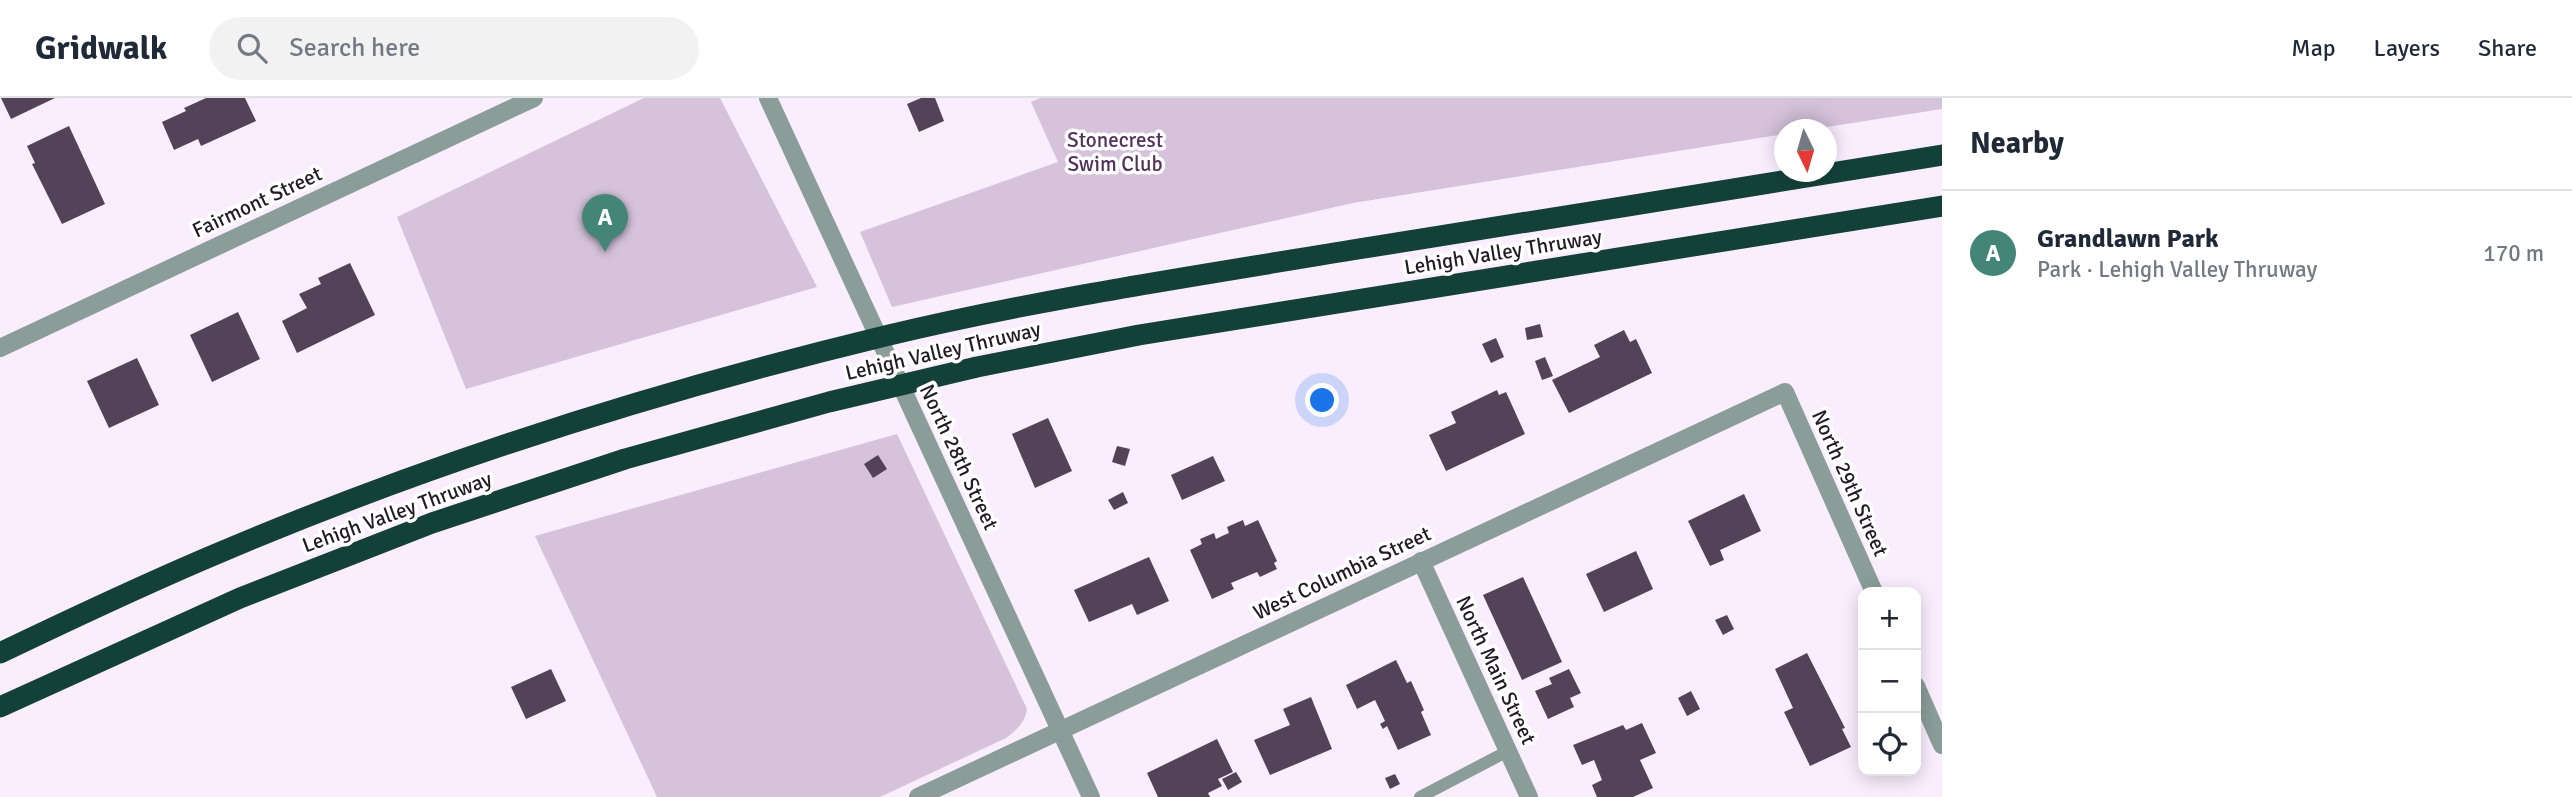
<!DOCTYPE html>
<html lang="en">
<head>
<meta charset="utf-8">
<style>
	:root { --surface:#fff; --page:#f2f2f3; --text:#1f2937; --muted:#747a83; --line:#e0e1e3; --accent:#438577 }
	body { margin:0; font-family:Signika,sans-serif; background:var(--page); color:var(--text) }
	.controls { position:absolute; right:21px; bottom:21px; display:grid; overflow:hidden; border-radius:14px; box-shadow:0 4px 18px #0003 }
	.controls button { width:63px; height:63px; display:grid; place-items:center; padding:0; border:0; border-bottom:2px solid var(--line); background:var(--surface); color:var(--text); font:35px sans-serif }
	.compass { position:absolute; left:1774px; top:21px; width:63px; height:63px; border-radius:50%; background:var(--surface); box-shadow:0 4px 18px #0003; rotate:175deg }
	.you { position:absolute; left:1323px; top:303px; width:24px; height:24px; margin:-18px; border:5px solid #fff; border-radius:50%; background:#1a73e8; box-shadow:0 0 0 10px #1a73e833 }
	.badge { display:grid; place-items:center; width:46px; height:46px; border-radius:50%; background:var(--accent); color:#fff; font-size:23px; font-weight:700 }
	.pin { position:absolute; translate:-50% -58px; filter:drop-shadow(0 2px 4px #0008) }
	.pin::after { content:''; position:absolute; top:37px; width:24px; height:21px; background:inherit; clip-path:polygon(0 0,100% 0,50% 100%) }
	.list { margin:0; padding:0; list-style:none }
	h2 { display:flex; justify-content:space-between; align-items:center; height:91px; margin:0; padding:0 28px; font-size:30px }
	h2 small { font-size:23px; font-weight:400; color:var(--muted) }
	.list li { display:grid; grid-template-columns:46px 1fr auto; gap:21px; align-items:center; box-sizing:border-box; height:126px; padding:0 28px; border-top:2px solid var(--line) }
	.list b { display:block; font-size:26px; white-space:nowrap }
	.list p { margin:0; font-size:23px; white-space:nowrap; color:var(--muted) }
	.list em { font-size:23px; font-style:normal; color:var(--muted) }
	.icon { flex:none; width:38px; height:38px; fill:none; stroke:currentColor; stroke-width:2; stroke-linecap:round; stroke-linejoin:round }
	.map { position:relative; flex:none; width:1942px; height:699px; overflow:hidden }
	header { display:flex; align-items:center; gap:42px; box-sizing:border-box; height:98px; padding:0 35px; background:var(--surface); border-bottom:2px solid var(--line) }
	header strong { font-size:33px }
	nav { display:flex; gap:38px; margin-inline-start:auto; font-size:24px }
	.search { width:490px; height:63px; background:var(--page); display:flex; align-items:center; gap:18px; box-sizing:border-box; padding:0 24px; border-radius:38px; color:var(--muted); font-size:26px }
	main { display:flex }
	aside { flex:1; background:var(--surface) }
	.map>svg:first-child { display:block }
</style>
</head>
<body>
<header>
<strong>Gridwalk</strong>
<div class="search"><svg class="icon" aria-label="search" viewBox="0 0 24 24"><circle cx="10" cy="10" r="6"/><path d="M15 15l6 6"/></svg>Search here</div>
<nav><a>Map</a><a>Layers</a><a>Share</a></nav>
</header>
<main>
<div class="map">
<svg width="1942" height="699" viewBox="0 0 1942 699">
	<rect width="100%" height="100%" fill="#faedfe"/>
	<g fill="#d6c3db">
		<path d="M644,0H720L817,189L466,291L397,119Z"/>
		<path d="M1040,0H1942V11L1814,31L1784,32V36L1353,105L892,209L860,134L1058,64L1031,4Z"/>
		<path d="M897,336L1027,611C1025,625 1016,632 1006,640L880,699H657L535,438Z"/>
	</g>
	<g fill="#544259">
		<path d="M1,0H55L11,21Z"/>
		<path d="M206,0H245L256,23L201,48L198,41L174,52L162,24L186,13L184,10Z"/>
		<path d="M921,0H935L944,23L919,34L907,6Z"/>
		<path d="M69,28L105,106L62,126L32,66L35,65L27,48Z"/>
		<path d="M350,165L375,217L297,255L282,223L307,210L299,196L321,186L318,180Z"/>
		<path d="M238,214L260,261L212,284L190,237Z"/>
		<path d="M1540,226L1543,239L1527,242L1525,230Z"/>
		<path d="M1624,232L1630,244L1636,241L1652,275L1569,315L1552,282L1600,259L1594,247Z"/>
		<path d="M1496,240L1504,259L1491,265L1482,246Z"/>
		<path d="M1545,259L1553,278L1542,282L1535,263Z"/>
		<path d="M137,260L159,307L109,330L87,283Z"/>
		<path d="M1497,292L1499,297L1506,294L1525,336L1446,373L1429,337L1456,325L1451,314Z"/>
		<path d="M1048,320L1072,373L1035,390L1012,336Z"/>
		<path d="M1117,348L1130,351L1125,368L1112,364Z"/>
		<path d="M878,357L887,371L873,380L864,366Z"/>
		<path d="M1213,358L1225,383L1182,402L1171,377Z"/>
		<path d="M1123,394L1128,405L1114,412L1108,402Z"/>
		<path d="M1744,396L1761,433L1720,452L1724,462L1710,468L1688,423Z"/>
		<path d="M1243,422L1245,428L1258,422L1277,463L1274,465L1277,471L1260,479L1257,474L1231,485L1234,491L1212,501L1190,452L1202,446L1200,441L1214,435L1216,441L1222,438L1229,435L1227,429Z"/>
		<path d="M1636,453L1653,491L1604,514L1586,476Z"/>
		<path d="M1149,459L1169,503L1137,517L1132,506L1089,524L1074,492Z"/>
		<path d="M1523,479L1562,564L1522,582L1483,497Z"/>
		<path d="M1727,517L1734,531L1723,537L1715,522Z"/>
		<path d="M1807,555L1845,630L1842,631L1851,649L1810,668L1784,614L1793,610L1775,571Z"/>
		<path d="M1396,562L1407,585L1411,583L1424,612L1421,614L1431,637L1398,652L1387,628L1383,631L1380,626L1385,623L1375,602L1357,611L1346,587Z"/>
		<path d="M551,571L566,603L526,621L511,589Z"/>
		<path d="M1569,571L1581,595L1570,600L1574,609L1548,621L1535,593L1552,586L1549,580Z"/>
		<path d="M1691,593L1700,611L1687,618L1678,600Z"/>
		<path d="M1311,599L1332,651L1270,677L1254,642L1290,627L1283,611Z"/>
		<path d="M1642,625L1656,655L1640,662L1653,690L1633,699H1597L1592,687L1602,682L1594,662L1582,667L1573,647L1623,627L1626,632Z"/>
		<path d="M1217,641L1233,674L1218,681L1222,688L1208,695L1210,699H1158L1147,675Z"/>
		<path d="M1236,674L1242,684L1228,692L1222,681Z"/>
		<path d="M1395,676L1400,686L1390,691L1385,680Z"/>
	</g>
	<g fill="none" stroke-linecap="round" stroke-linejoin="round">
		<path stroke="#8a9d98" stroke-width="12" d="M1420,699L1508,653"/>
		<g stroke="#8a9d98" stroke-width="18">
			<path d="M768,0L1091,699"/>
			<path d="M0,250L534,0"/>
			<path d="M1421,463L1529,699"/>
			<path d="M1916,588L1942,647"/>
			<path d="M918,699L1785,294L1874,494"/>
		</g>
		<g stroke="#134037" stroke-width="21">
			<path d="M0,555C73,520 147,485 221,454C435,363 658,293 885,238C1039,201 1196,178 1352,152C1549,121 1745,89 1942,57"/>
			<path d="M0,609L240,500L432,425L625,361L829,304L977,269L1139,237L1942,108"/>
		</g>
	</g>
	<g text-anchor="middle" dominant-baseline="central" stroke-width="7" stroke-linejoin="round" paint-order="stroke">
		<g font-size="21" fill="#53315b" stroke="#fff">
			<text x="1115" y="42">Stonecrest<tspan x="1115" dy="24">Swim Club</tspan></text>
		</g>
		<g font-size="21" fill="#221a24" stroke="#fff">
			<text transform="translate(257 104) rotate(-25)">Fairmont Street</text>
			<text transform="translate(1503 154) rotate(-9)">Lehigh Valley Thruway</text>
			<text transform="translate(943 253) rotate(-13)">Lehigh Valley Thruway</text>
			<text transform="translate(959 359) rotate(65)">North 28th Street</text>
			<text transform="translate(1850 385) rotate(66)">North 29th Street</text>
			<text transform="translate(397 414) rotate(-20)">Lehigh Valley Thruway</text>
			<text transform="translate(1342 475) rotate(-25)">West Columbia Street</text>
			<text transform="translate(1496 572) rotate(65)">North Main Street</text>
		</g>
	</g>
</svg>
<div class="controls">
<button>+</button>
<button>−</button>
<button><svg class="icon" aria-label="locate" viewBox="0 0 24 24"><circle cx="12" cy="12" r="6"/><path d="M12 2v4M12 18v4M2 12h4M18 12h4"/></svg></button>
</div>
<svg class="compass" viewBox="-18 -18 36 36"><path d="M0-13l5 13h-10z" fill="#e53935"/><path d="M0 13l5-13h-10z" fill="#747a83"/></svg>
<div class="you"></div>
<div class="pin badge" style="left:605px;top:154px">A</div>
</div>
<aside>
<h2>Nearby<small></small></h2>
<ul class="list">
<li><span class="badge">A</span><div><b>Grandlawn Park</b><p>Park · Lehigh Valley Thruway</p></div><em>170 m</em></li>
</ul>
</aside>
</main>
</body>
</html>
